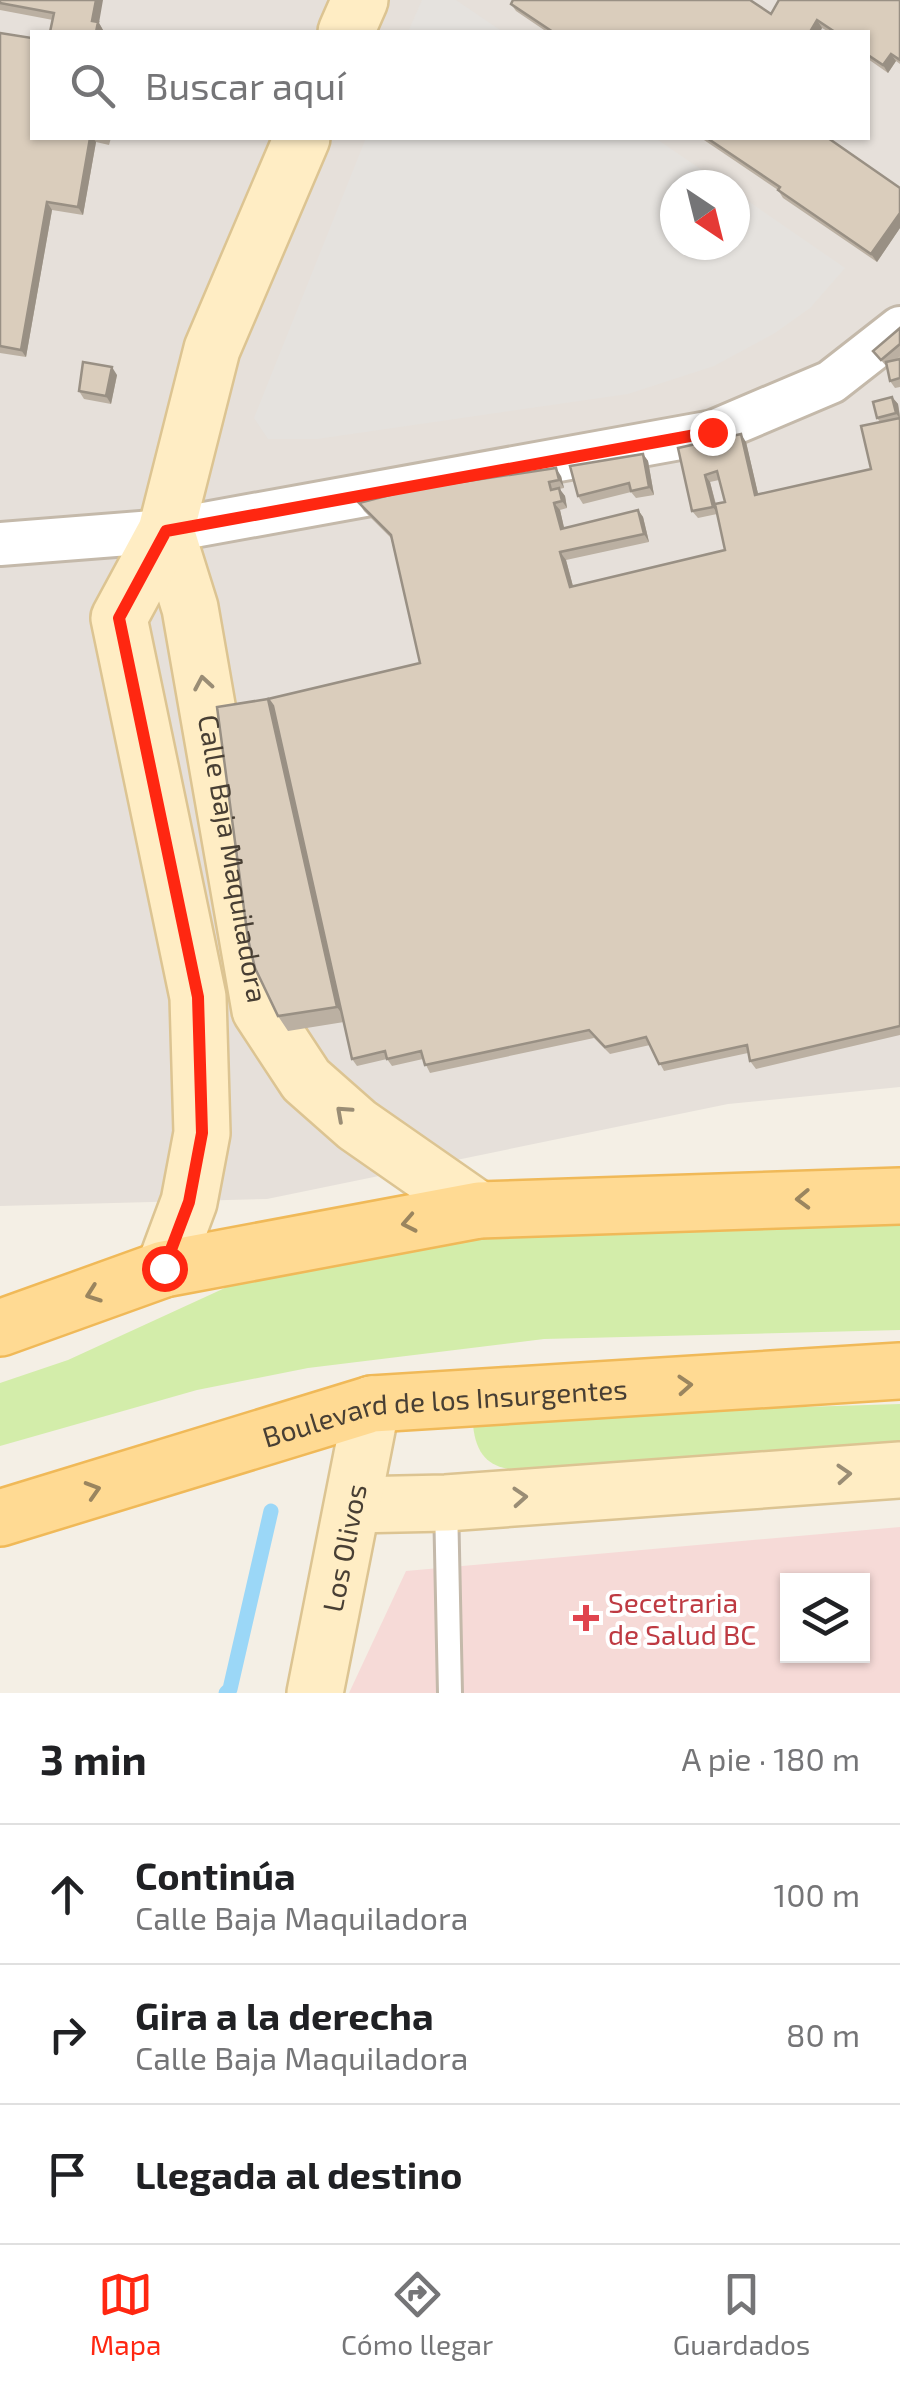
<!DOCTYPE html>
<html lang="es">
<head>
<meta charset="utf-8">
<style>
	:root { --surface:#fff; --page:#f6f6f6; --text:#202124; --muted:#757577; --line:#e0e0e0; --accent:#ff2711 }
	body { margin:0; font-family:"Exo 2",sans-serif; background:var(--page); color:var(--text) }
	.controls { position:absolute; right:30px; bottom:30px; display:grid; overflow:hidden; border-radius:0px; box-shadow:0 2px 8px #0004 }
	.controls button { width:90px; height:90px; display:grid; place-items:center; padding:0; border:0; border-bottom:2px solid var(--line); background:var(--surface); color:var(--text); font:50px sans-serif }
	.compass { position:absolute; left:660px; top:170px; width:90px; height:90px; border-radius:50%; background:var(--surface); box-shadow:0 2px 8px #0004; rotate:145deg }
	.stop { position:absolute; width:30px; height:30px; margin:-22px; border:8px solid #ff2711; border-radius:50%; background:#fff }
	.stop.end { background:#ff2711; border-color:#fff; box-shadow:0 2px 10px #0008 }
	.list { margin:0; padding:0; list-style:none }
	h2 { display:flex; justify-content:space-between; align-items:center; height:130px; margin:0; padding:0 40px; font-size:42px }
	h2 small { font-size:32px; font-weight:400; color:var(--muted) }
	.list li { display:grid; grid-template-columns:65px 1fr auto; gap:30px; align-items:center; box-sizing:border-box; height:140px; padding:0 40px; border-top:2px solid var(--line) }
	.list b { display:block; font-size:38px; white-space:nowrap }
	.list p { margin:0; font-size:32px; white-space:nowrap; color:var(--muted) }
	.list em { font-size:32px; font-style:normal; color:var(--muted) }
	.icon { flex:none; width:55px; height:55px; fill:none; stroke:currentColor; stroke-width:2; stroke-linecap:round; stroke-linejoin:round }
	.map { position:relative; flex:none; width:900px; height:1693px; overflow:hidden }
	.search { position:absolute; background:var(--surface); box-shadow:0 2px 8px #0004; left:30px; right:30px; top:30px; height:110px; display:flex; align-items:center; gap:25px; box-sizing:border-box; padding:0 35px; border-radius:0px; color:var(--muted); font-size:38px }
	.sheet { height:550px; background:var(--surface) }
	nav { display:flex; justify-content:space-around; align-items:center; box-sizing:border-box; height:140px; border-top:2px solid var(--line); background:var(--surface); font-size:28px; color:var(--muted) }
	nav a { display:grid; justify-items:center; gap:5px }
	nav .on { color:var(--accent) }
	.map>svg:first-child { display:block }
</style>
</head>
<body>
<div class="map">
<svg width="900" height="1693" viewBox="0 0 900 1693">
	<rect width="100%" height="100%" fill="#f4efe5"/>
	<path fill="#e6e0da" fill-rule="evenodd" d="M0,0H900V1087L728,1104L267,1199L0,1206ZM32,32H868V138H32ZM675,185H735V245H675Z"/>
	<path fill="#f6dad7" fill-rule="evenodd" d="M900,1527V1693H349L406,1571ZM788,1580H862V1656H788Z"/>
	<g fill="#d3edaa">
		<path d="M900,1216V1330L544,1339L308,1368L197,1390L0,1446V1383L68,1360L227,1287L319,1262L441,1236Z"/>
		<path d="M900,1404V1454L534,1472C498,1470 477,1465 473,1425L538,1415Z"/>
	</g>
	<g fill="#e5e2de">
		<path d="M422,0H456L503,32H408Z"/>
		<path d="M366,138H655L724,185H675V245H735V192L845,268L810,308L775,333L714,366L628,394L317,439H268L254,418Z"/>
	</g>
	<g fill="none" stroke-linecap="round" stroke-linejoin="round">
		<path stroke="#9bd7f7" stroke-width="15" d="M226,1693L230,1689L271,1511"/>
		<defs>
			<path id="lane" d="M446,1503L450,1693"/>
			<path id="street" d="M0,544L166,531L713,432L831,382L900,328"/>
			<g id="secondary">
				<path d="M346,32L360,0"/>
				<path id="s1" d="M166,531L190,608L260,1010L306,1080L357,1125L479,1210"/>
				<path d="M164,1269L189,1202L202,1133L198,997L119,618L166,531L212,349L302,138"/>
				<path d="M353,1505L446,1503L900,1470"/>
				<path id="s2" d="M315,1693L372,1404"/>
			</g>
			<g id="primary">
				<path d="M0,1328L164,1269L479,1210L900,1196"/>
				<path id="s3" d="M0,1518L372,1404L900,1371"/>
			</g>
		</defs>
		<use href="#lane" stroke="#c4b9aa" stroke-width="28"/>
		<use href="#street" stroke="#c4b9aa" stroke-width="48"/>
		<use href="#secondary" stroke="#dcc492" stroke-width="60"/>
		<use href="#primary" stroke="#f0b958" stroke-width="60"/>
		<use href="#lane" stroke="#fff" stroke-width="22"/>
		<use href="#street" stroke="#fff" stroke-width="42"/>
		<use href="#secondary" stroke="#ffedc4" stroke-width="55"/>
		<use href="#primary" stroke="#ffda93" stroke-width="55"/>
	</g>
	<g fill="#bbb0a2" fill-rule="evenodd">
		<path d="M0,0L99,23L103,30V32H50L53,20L0,10Z"/>
		<path d="M900,0V64L896,61L888,73L868,59V32H829L822,28L820,32H547L516,11L511,4L771,14Z"/>
		<path d="M0,33L32,138H111L109,145L96,142L83,215L52,210L26,357L0,353Z"/>
		<path d="M701,138H828L900,188V228L877,262L783,198L778,190Z"/>
		<path d="M900,328V356L895,360L900,359V387L895,388L890,381L887,367L873,351Z"/>
		<path d="M117,375L111,404L84,399L79,391Z"/>
		<path d="M892,397L898,404L900,415V1035L756,1069L750,1061L748,1053L664,1071L650,1045L610,1054L594,1038L430,1073L423,1059L392,1066L387,1059L357,1066L352,1059L344,1022L288,1031L278,1016L268,699L420,663L391,538L364,511L359,503L442,485L561,476L564,488L559,489L565,496L567,508L560,510L564,528L638,510L643,517L649,542L566,560L573,586L725,550L717,514L698,518L692,511L678,448L746,442L758,494L871,469L880,422L877,418ZM719,480L725,502L716,504L710,482Z"/>
		<path d="M643,454L648,461L654,495L636,498L631,492L583,504L578,496Z"/>
	</g>
	<g fill="#999084">
		<path d="M96,0H103L99,23L103,30V32H96L92,21Z"/>
		<path d="M817,20L822,28L820,32H810Z"/>
		<path d="M891,54L896,61L888,73L883,65Z"/>
		<path d="M90,138H93L96,142L83,215L78,207Z"/>
		<path d="M47,202L52,210L26,357L21,350Z"/>
		<path d="M900,213V228L877,262L871,254Z"/>
		<path d="M112,367L117,375L111,404L106,396Z"/>
		<path d="M892,397L898,404L900,419L896,413Z"/>
		<path d="M741,434L746,442L760,502L755,495Z"/>
		<path d="M643,454L648,461L654,495L649,487Z"/>
		<path d="M556,468L561,476L564,488L559,480Z"/>
		<path d="M705,475L710,482L718,514L713,507Z"/>
		<path d="M559,488L565,496L567,508L562,501Z"/>
		<path d="M554,503L560,510L566,536L561,529Z"/>
		<path d="M638,510L643,517L649,542L644,534Z"/>
		<path d="M560,552L566,560L575,594L570,587Z"/>
		<path d="M268,699L278,714L347,1021L337,1007Z"/>
	</g>
	<g fill="#dacdbc" stroke="#999084" stroke-width="2.5">
		<path d="M0,0H96L92,21L98,22L96,32H50L54,13L0,3Z"/>
		<path d="M513,0H750L771,14L779,0H900V60L891,54L883,65L868,55V32H835L817,20L810,32H553L511,4Z"/>
		<path d="M0,33L32,38V138H90L78,207L47,202L21,350L0,346Z"/>
		<path d="M707,138H828L900,188V213L871,254L778,190L780,187Z"/>
		<path d="M900,328V344L881,360L873,351Z"/>
		<path d="M900,359V378L890,381L886,362Z"/>
		<path d="M83,362L112,367L106,396L79,391Z"/>
		<path d="M892,397L896,413L877,418L873,402Z"/>
		<path d="M900,418V1026L750,1061L747,1045L659,1064L646,1037L605,1047L589,1030L425,1065L421,1051L387,1059L385,1051L352,1059L273,706L268,699L270,706L268,699L420,663L391,535L359,503L440,482L442,485L556,468L559,480L549,482L551,490L559,488L562,501L554,503L561,529L638,510L644,534L560,552L570,587L725,550L715,504L725,502L717,471L705,475L713,507L692,511L678,448L741,434L755,495L871,469L861,426Z"/>
		<path d="M643,454L649,487L631,491L629,483L578,496L570,466Z"/>
		<path d="M268,699L337,1007L278,1016L255,968L248,939L217,707Z"/>
	</g>
	<defs><path id="oneway-chevron" d="M-2-3.5L2.5 0L-2 3.5" fill="none" stroke-width="1.6" stroke-linecap="round" stroke-linejoin="round" transform="scale(2.5)"/></defs>
	<g stroke="#9a8d75">
		<use href="#oneway-chevron" transform="translate(203 683) rotate(-100)"/>
		<use href="#oneway-chevron" transform="translate(343 1113) rotate(-138)"/>
		<use href="#oneway-chevron" transform="translate(844 1474) rotate(-4)"/>
		<use href="#oneway-chevron" transform="translate(520 1497) rotate(-4)"/>
	</g>
	<g stroke="#9a855f">
		<use href="#oneway-chevron" transform="translate(803 1199) rotate(178)"/>
		<use href="#oneway-chevron" transform="translate(409 1223) rotate(169)"/>
		<use href="#oneway-chevron" transform="translate(93 1294) rotate(160)"/>
		<use href="#oneway-chevron" transform="translate(685 1385) rotate(-4)"/>
		<use href="#oneway-chevron" transform="translate(93 1490) rotate(-17)"/>
	</g>
	<g fill="none" stroke-linecap="round" stroke-linejoin="round">
		<path stroke="#ff2711" stroke-width="12" d="M164,1268L189,1202L202,1133L198,997L119,618L166,531L712,432"/>
	</g>
	<path fill="#e0444e" stroke="#fff" stroke-width="4" d="M581 1603h10v10h10v10h-10v10h-10v-10h-10v-10h10z"/>
	<g text-anchor="middle" dominant-baseline="central" stroke-width="8" stroke-linejoin="round" paint-order="stroke">
		<g font-size="28" fill="#483f34" stroke="#fff">
			<text stroke="none"><textPath href="#s1" startOffset="335">Calle Baja Maquiladora</textPath></text>
			<text stroke="none"><textPath href="#s3" startOffset="460">Boulevard de los Insurgentes</textPath></text>
			<text stroke="none"><textPath href="#s2" startOffset="148">Los Olivos</textPath></text>
		</g>
		<g font-size="28" fill="#be3a42" stroke="#fff" text-anchor="start">
			<text x="608" y="1602">Secetraria<tspan x="608" dy="32">de Salud BC</tspan></text>
		</g>
	</g>
</svg>
<div class="controls">
<button><svg class="icon" aria-label="layers" viewBox="0 0 24 24"><path d="M12 4l9 5-9 5-9-5zM3 14l9 5 9-5"/></svg></button>
</div>
<svg class="compass" viewBox="-18 -18 36 36"><path d="M0-13l5 13h-10z" fill="#e53935"/><path d="M0 13l5-13h-10z" fill="#757577"/></svg>
<div class="stop" style="left:164px;top:1268px"></div>
<div class="stop end" style="left:712px;top:432px"></div>
<div class="search"><svg class="icon" aria-label="search" viewBox="0 0 24 24"><circle cx="10" cy="10" r="6"/><path d="M15 15l6 6"/></svg>Buscar aquí</div>
</div>
<section class="sheet">
<h2>3 min<small>A pie · 180 m</small></h2>
<ul class="list">
<li><svg class="icon" aria-label="ahead" viewBox="0 0 24 24"><path d="M12 20V5M6 11l6-6 6 6"/></svg><div><b>Continúa</b><p>Calle Baja Maquiladora</p></div><em>100 m</em></li>
<li><svg class="icon" aria-label="right" viewBox="0 0 24 24"><path d="M7 20v-9h11M14 6l5 5-5 5"/></svg><div><b>Gira a la derecha</b><p>Calle Baja Maquiladora</p></div><em>80 m</em></li>
<li><svg class="icon" aria-label="arrive" viewBox="0 0 24 24"><path d="M6 21V4h12l-3 4 3 4H6"/></svg><div><b>Llegada al destino</b></div></li>
</ul>
</section>
<nav>
<a class="on"><svg class="icon" aria-label="map" viewBox="0 0 24 24"><path d="M3 6l6-2 6 2 6-2v14l-6 2-6-2-6 2zM9 4v14M15 6v14"/></svg>Mapa</a>
<a><svg class="icon" aria-label="directions" viewBox="0 0 24 24"><path d="M12 3l9 9-9 9-9-9zM9 14v-3h6M13 9l2 2-2 2"/></svg>Cómo llegar</a>
<a><svg class="icon" aria-label="saved" viewBox="0 0 24 24"><path d="M7 4h10v16l-5-4-5 4z"/></svg>Guardados</a>
</nav>
</body>
</html>
